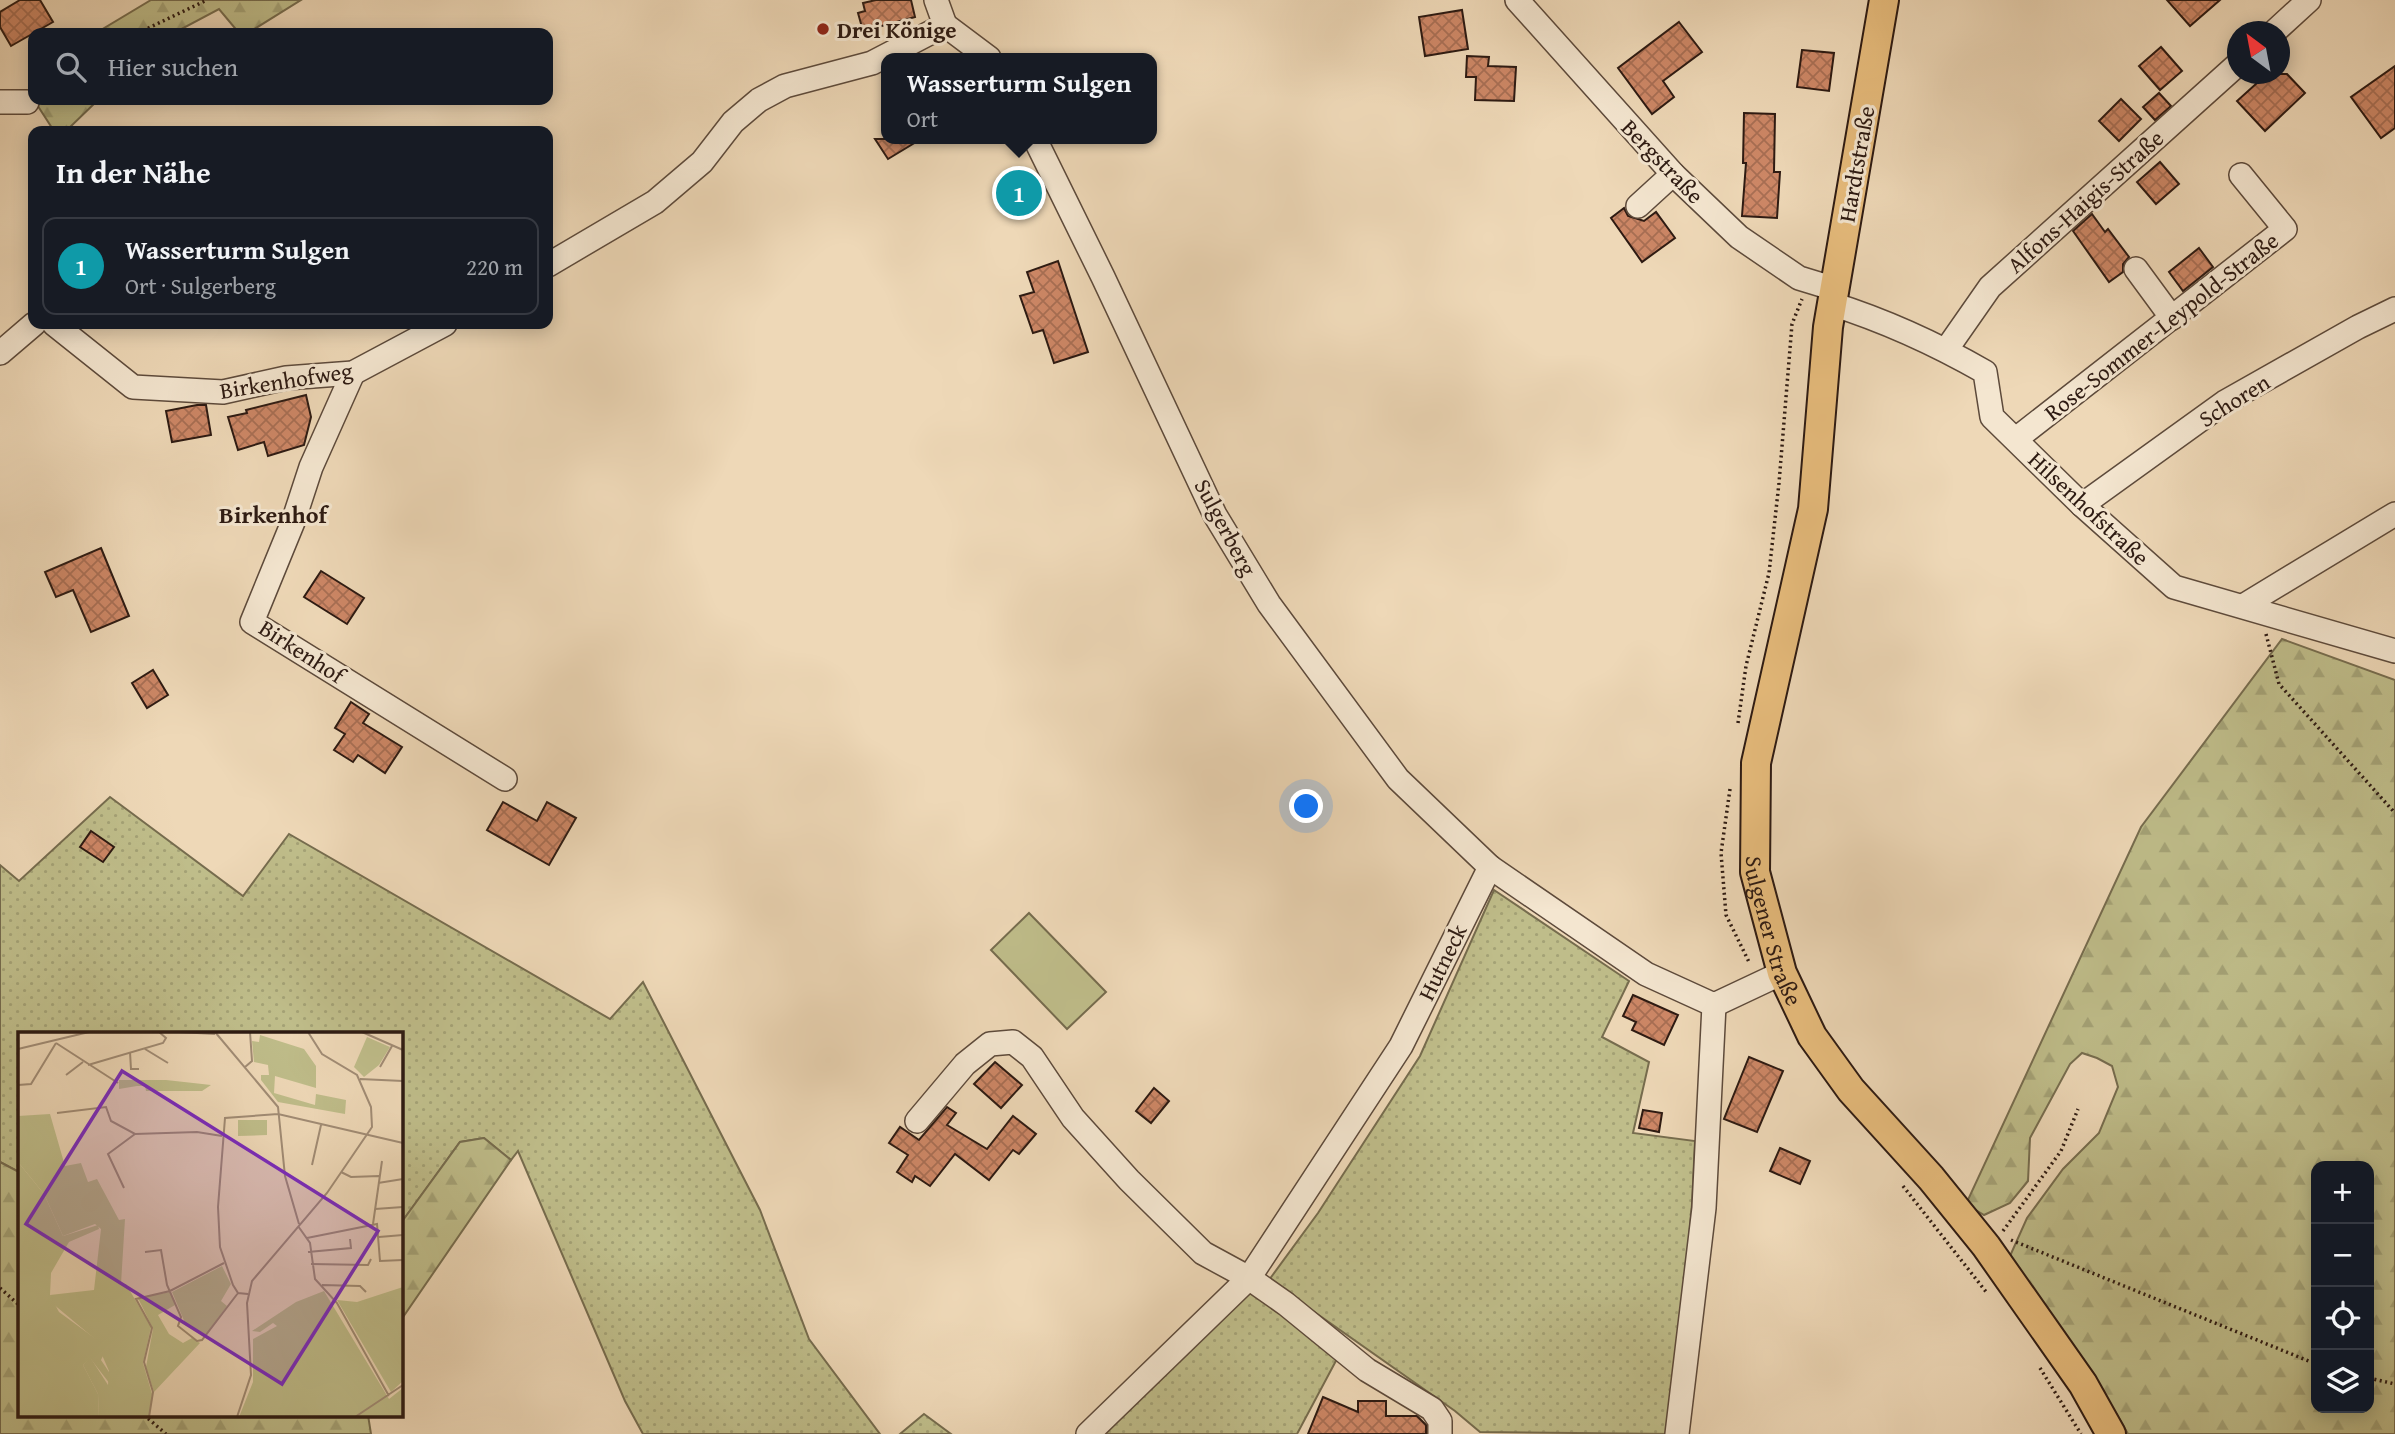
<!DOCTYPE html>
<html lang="de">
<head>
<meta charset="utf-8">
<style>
	:root { --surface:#171b24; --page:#242831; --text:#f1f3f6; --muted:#9ea1a6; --line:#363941; --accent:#c59692 }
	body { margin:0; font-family:"Gentium Book Plus",serif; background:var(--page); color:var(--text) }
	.controls { position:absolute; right:21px; bottom:21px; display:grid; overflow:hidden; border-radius:14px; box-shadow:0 4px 18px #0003 }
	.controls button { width:63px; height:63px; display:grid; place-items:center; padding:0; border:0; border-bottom:2px solid var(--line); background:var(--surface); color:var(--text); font:35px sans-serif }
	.compass { position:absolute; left:2227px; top:21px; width:63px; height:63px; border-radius:50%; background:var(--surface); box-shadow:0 4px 18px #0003; rotate:328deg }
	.you { position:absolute; left:1307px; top:807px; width:24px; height:24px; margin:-18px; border:5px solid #fff; border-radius:50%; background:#1a73e8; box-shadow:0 0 0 10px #1a73e833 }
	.badge { display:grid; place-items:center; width:46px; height:46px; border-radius:50%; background:var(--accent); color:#fff; font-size:23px; font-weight:700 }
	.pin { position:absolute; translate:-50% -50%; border:4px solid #fff; box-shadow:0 2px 7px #0006 }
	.popup { position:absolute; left:881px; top:53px; width:276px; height:91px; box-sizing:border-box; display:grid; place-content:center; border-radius:14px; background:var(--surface); filter:drop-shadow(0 2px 5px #0005); font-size:23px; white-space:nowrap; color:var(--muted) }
	.popup b { font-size:26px; color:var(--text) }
	.popup::after { content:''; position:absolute; left:50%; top:100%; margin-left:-14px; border:14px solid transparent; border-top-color:var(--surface) }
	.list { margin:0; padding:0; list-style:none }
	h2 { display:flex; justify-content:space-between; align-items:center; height:91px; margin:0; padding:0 28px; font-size:30px }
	h2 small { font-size:23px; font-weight:400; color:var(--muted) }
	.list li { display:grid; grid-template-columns:46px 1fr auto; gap:21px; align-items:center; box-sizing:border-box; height:98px; margin:0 14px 14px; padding:0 14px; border:2px solid var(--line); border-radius:14px }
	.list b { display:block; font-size:26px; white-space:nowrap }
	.list p { margin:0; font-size:23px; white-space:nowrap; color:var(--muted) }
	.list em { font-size:23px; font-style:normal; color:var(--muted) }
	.icon { flex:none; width:38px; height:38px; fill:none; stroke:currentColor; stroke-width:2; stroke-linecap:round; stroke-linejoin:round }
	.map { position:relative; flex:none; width:2395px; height:1434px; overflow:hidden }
	.search { position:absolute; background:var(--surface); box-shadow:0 4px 18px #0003; left:28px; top:28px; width:525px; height:77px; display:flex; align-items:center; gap:18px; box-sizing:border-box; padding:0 24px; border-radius:14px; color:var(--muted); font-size:26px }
	.panel { position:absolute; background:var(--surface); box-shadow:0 4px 18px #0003; left:28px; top:126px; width:525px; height:203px; border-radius:14px }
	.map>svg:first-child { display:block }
</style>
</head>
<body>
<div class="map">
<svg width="2395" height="1434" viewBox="0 0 2395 1434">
	<defs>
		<pattern id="grass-dots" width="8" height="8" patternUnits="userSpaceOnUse" patternTransform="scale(1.75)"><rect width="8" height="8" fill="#bfbd8a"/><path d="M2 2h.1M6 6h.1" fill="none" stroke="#a4a276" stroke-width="1.8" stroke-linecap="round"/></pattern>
		<pattern id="forest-firs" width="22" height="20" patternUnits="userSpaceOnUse" patternTransform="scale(1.75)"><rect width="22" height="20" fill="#bfbd8a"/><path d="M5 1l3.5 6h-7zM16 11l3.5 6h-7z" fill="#a4a276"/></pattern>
		<pattern id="building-cross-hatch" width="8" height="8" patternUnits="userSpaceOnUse" patternTransform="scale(1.75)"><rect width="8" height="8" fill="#cd8766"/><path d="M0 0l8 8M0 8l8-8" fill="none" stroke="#a76e53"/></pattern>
	</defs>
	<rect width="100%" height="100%" fill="#eed8b7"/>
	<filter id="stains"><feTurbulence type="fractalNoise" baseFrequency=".00286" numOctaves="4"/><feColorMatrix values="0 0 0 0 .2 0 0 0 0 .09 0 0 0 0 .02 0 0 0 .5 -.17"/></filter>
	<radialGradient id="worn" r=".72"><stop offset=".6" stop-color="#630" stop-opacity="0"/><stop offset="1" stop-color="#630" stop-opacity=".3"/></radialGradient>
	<g fill="url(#grass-dots)" stroke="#766c4e" stroke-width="2">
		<path d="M110,797L243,896L289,834L610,1019L643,982L760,1210L809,1339L880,1434H643L625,1401L518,1151L511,1160L484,1138L460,1142L401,1223V1033H19V1172L0,1162V865L19,881Z"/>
		<path d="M1494,890L1629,981L1602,1037L1649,1062L1633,1133L1695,1141L1692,1204L1672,1434L1480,1432L1455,1411L1269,1280L1318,1213L1420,1056Z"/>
		<path d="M1250,1285L1338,1357L1297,1434H1093Z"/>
		<path d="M924,1414L951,1434H900Z"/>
	</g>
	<g fill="url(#forest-firs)" stroke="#766c4e" stroke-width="2" fill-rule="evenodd">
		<path d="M151,0H301L248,33H239L219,9L174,33H96Z"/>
		<path d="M34,100H98L66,131H54Z"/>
		<path d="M2282,639L2395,680V1434H2128C2094,1371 2045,1318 2010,1256L2027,1218L2063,1169L2099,1133L2118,1087L2112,1066L2097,1058L2082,1053L2070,1064L2030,1138L2028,1181L2010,1203L1984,1215L1966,1204L2141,827ZM2316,1166H2369V1408H2316Z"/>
		<path d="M484,1138L511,1160L401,1320V1223L460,1142Z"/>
		<path d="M0,1162L19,1172V1415H368L371,1434H0Z"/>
	</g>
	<path fill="#bfbd8a" stroke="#766c4e" stroke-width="2" d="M1029,913L1106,992L1067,1029L991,950Z"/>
	<g fill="url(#building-cross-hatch)" stroke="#2d1a12" stroke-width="2">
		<path d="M20,0H40L53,22L11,46L0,27V12Z"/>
		<path d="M876,0H911L915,17L863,31L858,13L865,11L863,3Z"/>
		<path d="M2167,0H2220L2190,26Z"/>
		<path d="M1462,10L1468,49L1425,56L1419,17Z"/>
		<path d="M1679,22L1702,52L1663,81L1674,97L1652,114L1618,68Z"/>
		<path d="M2161,47L2182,71L2160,90L2139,66Z"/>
		<path d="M1802,50L1834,53L1829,91L1797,87Z"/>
		<path d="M1467,56L1489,57L1488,66L1516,67L1514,101L1475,100L1476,77H1466Z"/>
		<path d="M2395,66V128L2381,138L2351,97Z"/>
		<path d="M2267,74H2287L2305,93L2265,131L2237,101Z"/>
		<path d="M2159,93L2171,106L2155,120L2143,107Z"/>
		<path d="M2121,99L2141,119L2119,141L2099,121Z"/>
		<path d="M1744,113L1775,114L1774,172H1780L1777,218L1742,216L1746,163H1743Z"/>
		<path d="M875,139H921L888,159Z"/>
		<path d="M2160,162L2179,184L2156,204L2137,182Z"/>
		<circle cx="1019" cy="193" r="15"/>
		<path d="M1624,208L1628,216L1644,221L1656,212L1675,238L1642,262L1611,218Z"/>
		<path d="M2092,214L2105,232L2108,229L2129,257L2123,264V272L2109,282L2073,231Z"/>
		<path d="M2199,248L2213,267L2183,291L2169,272Z"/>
		<path d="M1058,261L1088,352L1054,363L1043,330L1033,333L1020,296L1034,292L1027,272Z"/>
		<path d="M306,395L311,417L304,445L268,456L264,442L238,450L228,417L247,413L246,410Z"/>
		<path d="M197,405H206L211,435L172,442L166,411Z"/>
		<path d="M101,548L129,616L91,632L73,590L56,597L45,572Z"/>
		<path d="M321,571L364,598L347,624L304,597Z"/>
		<path d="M153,670L168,695L147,708L132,683Z"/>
		<path d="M351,702L369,714L363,723L402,747L385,773L358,755L353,762L334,750L345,734L335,728Z"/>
		<path d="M503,802L537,821L547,802L576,818L549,865L487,830Z"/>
		<path d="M91,831L114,847L103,862L80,847Z"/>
		<path d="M1633,995L1678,1015L1664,1045L1632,1030L1636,1022L1623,1016Z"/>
		<path d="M1749,1057L1783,1071L1757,1132L1724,1119Z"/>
		<path d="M995,1062L1022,1085L1001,1108L974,1084Z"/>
		<path d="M1154,1088L1169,1101L1151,1123L1136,1111Z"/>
		<path d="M947,1107L956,1113L947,1125L987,1149L1013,1116L1036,1134L1019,1154L1013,1150L989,1180L955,1154L930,1186L915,1176L912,1182L897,1172L908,1155L889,1143L900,1127L919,1140Z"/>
		<path d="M1643,1110L1662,1113L1659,1132L1639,1128Z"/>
		<path d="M1780,1148L1810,1161L1800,1184L1770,1171Z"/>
		<path d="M1323,1397L1358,1412V1401H1386V1416H1417L1426,1425V1434H1308Z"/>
	</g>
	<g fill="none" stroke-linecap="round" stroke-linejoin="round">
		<defs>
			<g id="minor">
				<path d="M936,0L945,25"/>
				<path d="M1517,0L1673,174L1739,237L1799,278L1835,289"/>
				<path d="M945,25L989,58"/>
				<path d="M2274,32L2309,0"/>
				<path d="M0,102H27"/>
				<path d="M1035,139L1103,277L1215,515L1269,604L1398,779L1490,867L1646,974L1714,1005L1782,973"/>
				<path d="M1638,206L1673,174"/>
				<path d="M548,265L655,202L702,162L733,122L759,100L785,86L872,63L945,25"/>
				<path d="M2136,269L2172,318"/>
				<path d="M1832,304C1886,321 1936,344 1985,372L1992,417L2082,505L2174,587L2395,651"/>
				<path d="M54,324L133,387L223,392L286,378L353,373L445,324"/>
				<path d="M1946,350L1990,287L2238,64"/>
				<path d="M0,353L34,324"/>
				<path d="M353,373L311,467L293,522L252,622L505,779"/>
				<path d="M2016,439L2285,229L2241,175"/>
				<path d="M2082,505L2225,402L2358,327L2395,309"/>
				<path d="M2243,606L2395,514"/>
				<path d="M917,1121L965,1064L990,1044L1013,1042L1032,1057L1073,1118L1129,1180L1203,1253L1249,1278L1286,1304L1367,1370L1432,1409L1440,1421V1434"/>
				<path d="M1088,1434L1249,1278L1401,1046L1490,867"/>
				<path d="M1677,1434L1704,1208L1714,1005"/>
			</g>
			<g id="major">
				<path id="s1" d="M1884,0L1828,327L1813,509L1756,763L1755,872L1782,973L1812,1036L1851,1090L1931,1178L1986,1246L2083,1384L2111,1434"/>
			</g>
		</defs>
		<use href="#minor" stroke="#5d4a3b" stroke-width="26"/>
		<use href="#major" stroke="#2d1a12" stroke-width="32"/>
		<g stroke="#2d1a12" stroke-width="3.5" stroke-dasharray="2 3.5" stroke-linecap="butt">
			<path d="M138,33L207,0"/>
			<path d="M2266,634L2279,684L2395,813"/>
			<path d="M1738,723L1746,666L1769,573L1779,483L1792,324L1802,299"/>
			<path d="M1730,789L1721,853L1726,915L1750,964"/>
			<path d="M1903,1186L1987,1293"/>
			<path d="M2003,1231L2061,1151L2078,1109"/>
			<path d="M2011,1240L2316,1364"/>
			<path d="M0,1288L19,1305"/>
			<path d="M2040,1368L2081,1434"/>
			<path d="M2369,1378L2395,1384"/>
			<path d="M144,1415L166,1434"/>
		</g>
		<use href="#minor" stroke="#f4e6d0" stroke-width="23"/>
		<use href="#major" stroke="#e7bc7c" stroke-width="28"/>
	</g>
	<circle fill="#8f2418" stroke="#f4e6d0" stroke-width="2.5" cx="823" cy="29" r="7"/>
	<g text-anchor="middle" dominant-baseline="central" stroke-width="6" stroke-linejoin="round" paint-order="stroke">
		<g font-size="23" font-weight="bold" fill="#2d1a12" stroke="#f4e6d0" text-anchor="start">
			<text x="837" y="29">Drei Könige</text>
		</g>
		<g font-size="23" fill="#2d1a12" stroke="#f4e6d0">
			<text transform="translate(1663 161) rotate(46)">Bergstraße</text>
			<text transform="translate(1856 164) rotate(-80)">Hardtstraße</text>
			<text transform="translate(2085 201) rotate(-42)">Alfons-Haigis-Straße</text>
			<text transform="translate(2161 326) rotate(-38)">Rose-Sommer-Leypold-Straße</text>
			<text transform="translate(286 380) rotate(-9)">Birkenhofweg</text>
			<text transform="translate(2234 400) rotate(-32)">Schoren</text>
			<text transform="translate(2089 508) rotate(43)">Hilsenhofstraße</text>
			<text transform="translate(1226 527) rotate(62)">Sulgerberg</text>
			<text transform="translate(302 651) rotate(33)">Birkenhof</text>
			<text stroke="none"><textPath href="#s1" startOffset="945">Sulgener Straße</textPath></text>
			<text transform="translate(1442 962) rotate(-64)">Hutneck</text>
		</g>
		<g font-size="24" font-weight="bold" fill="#2d1a12" stroke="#f4e6d0">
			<text x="273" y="514">Birkenhof</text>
		</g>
	</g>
	<g transform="translate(18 1032)">
		<rect width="385" height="385" fill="#eed8b7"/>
		<path d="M242,3L286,17L298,34V56L257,44L256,61L297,73L298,62L328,68L327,82L260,70L243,48V43H251L250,33L236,30L234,9L241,10ZM32,82L47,134L63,131L70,150L79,147L101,188L107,187L103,252H108L133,295L125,331L134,362L131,385H81L80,362L65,333L72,325L90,353L91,339L77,307L34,271L32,263L76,258L83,197L77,192L45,204L26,162L0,130V84ZM204,234L213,252L203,269L209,274L187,304L167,291L154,260ZM385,255V349L373,360L319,268L339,270ZM152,260L157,273L140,283L151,302L165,311L174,306L182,311L136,360L128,335L135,297L120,266Z" fill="#bfbd8a"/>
		<path d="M101,48H148L193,53L184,59H128L127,54H119L101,57ZM0,130L26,162L45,204L80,193L81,197L51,210L33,241L32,263L41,280L108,329L113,342L85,324L83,328L103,358L99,361L72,326L65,333L80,362L81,385H0ZM306,259L371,367L385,356V385H221L235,350V307L259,294L255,291L242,300L234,299L278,270Z" fill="#bfbd8a"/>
		<path d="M349,5L372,15L361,33L346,45L336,35Z" fill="#bfbd8a"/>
		<path d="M220,88H249V103L220,104Z" fill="#bfbd8a"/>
		<path fill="none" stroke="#a18c75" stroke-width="2" d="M161,0L197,2M197,0L260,75L267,144L281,192M344,0L385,18M38,11L100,51M0,17L71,0M127,17L150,31M112,20L113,37H121M70,33L145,11L148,6L141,0M227,35L234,29L232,0M362,35L374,14M48,43L65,30M342,47L385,49M0,53L13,52L38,11M39,81L88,75L93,89L117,102L179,100L204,104M294,133L303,93M323,140L333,145L361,144M360,151L385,147M106,156L90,122L117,102M357,177L385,175M355,192L364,129M280,194L292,211L297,247L319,271L371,364M361,205L385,203M289,206L359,192L362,229L385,228M127,220L143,218L149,253L163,285L160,294L179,309L184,308L220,261M290,220L333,216L332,207M293,232L350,233L353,227M304,253L342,254L348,260M230,262L220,261L215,253L202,215L200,175L207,86L260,82L385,111M131,385L135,360L126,330L134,296L118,267L152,259L206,231M219,385L233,343L229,271L234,249L309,161L354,95L353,75L339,43L304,22L290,0M337,385L385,353"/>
		<path fill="#7b2cbf" fill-opacity="0.15" stroke="#7b2cbf" stroke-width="3.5" d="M104,39L360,199L264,352L8,192Z"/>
		<rect width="385" height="385" fill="none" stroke="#2d1a12" stroke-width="3.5"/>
	</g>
	<rect width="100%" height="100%" filter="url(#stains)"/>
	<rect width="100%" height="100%" fill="url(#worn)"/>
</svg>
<div class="controls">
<button>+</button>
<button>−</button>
<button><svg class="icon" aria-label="locate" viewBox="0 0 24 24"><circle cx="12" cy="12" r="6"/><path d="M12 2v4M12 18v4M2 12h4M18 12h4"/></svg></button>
<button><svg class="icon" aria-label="layers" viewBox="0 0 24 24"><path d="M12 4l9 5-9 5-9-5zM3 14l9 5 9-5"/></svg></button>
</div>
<svg class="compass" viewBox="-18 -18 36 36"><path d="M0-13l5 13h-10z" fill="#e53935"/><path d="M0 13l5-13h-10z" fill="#9ea1a6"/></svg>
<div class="you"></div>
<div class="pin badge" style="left:1019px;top:193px;background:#0f9aa8">1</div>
<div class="popup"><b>Wasserturm Sulgen</b>Ort</div>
<div class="search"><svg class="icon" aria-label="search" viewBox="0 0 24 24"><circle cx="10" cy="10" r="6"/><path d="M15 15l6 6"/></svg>Hier suchen</div>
<section class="panel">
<h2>In der Nähe<small></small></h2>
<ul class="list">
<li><span class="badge" style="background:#0f9aa8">1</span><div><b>Wasserturm Sulgen</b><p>Ort · Sulgerberg</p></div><em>220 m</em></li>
</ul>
</section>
</div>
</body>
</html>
